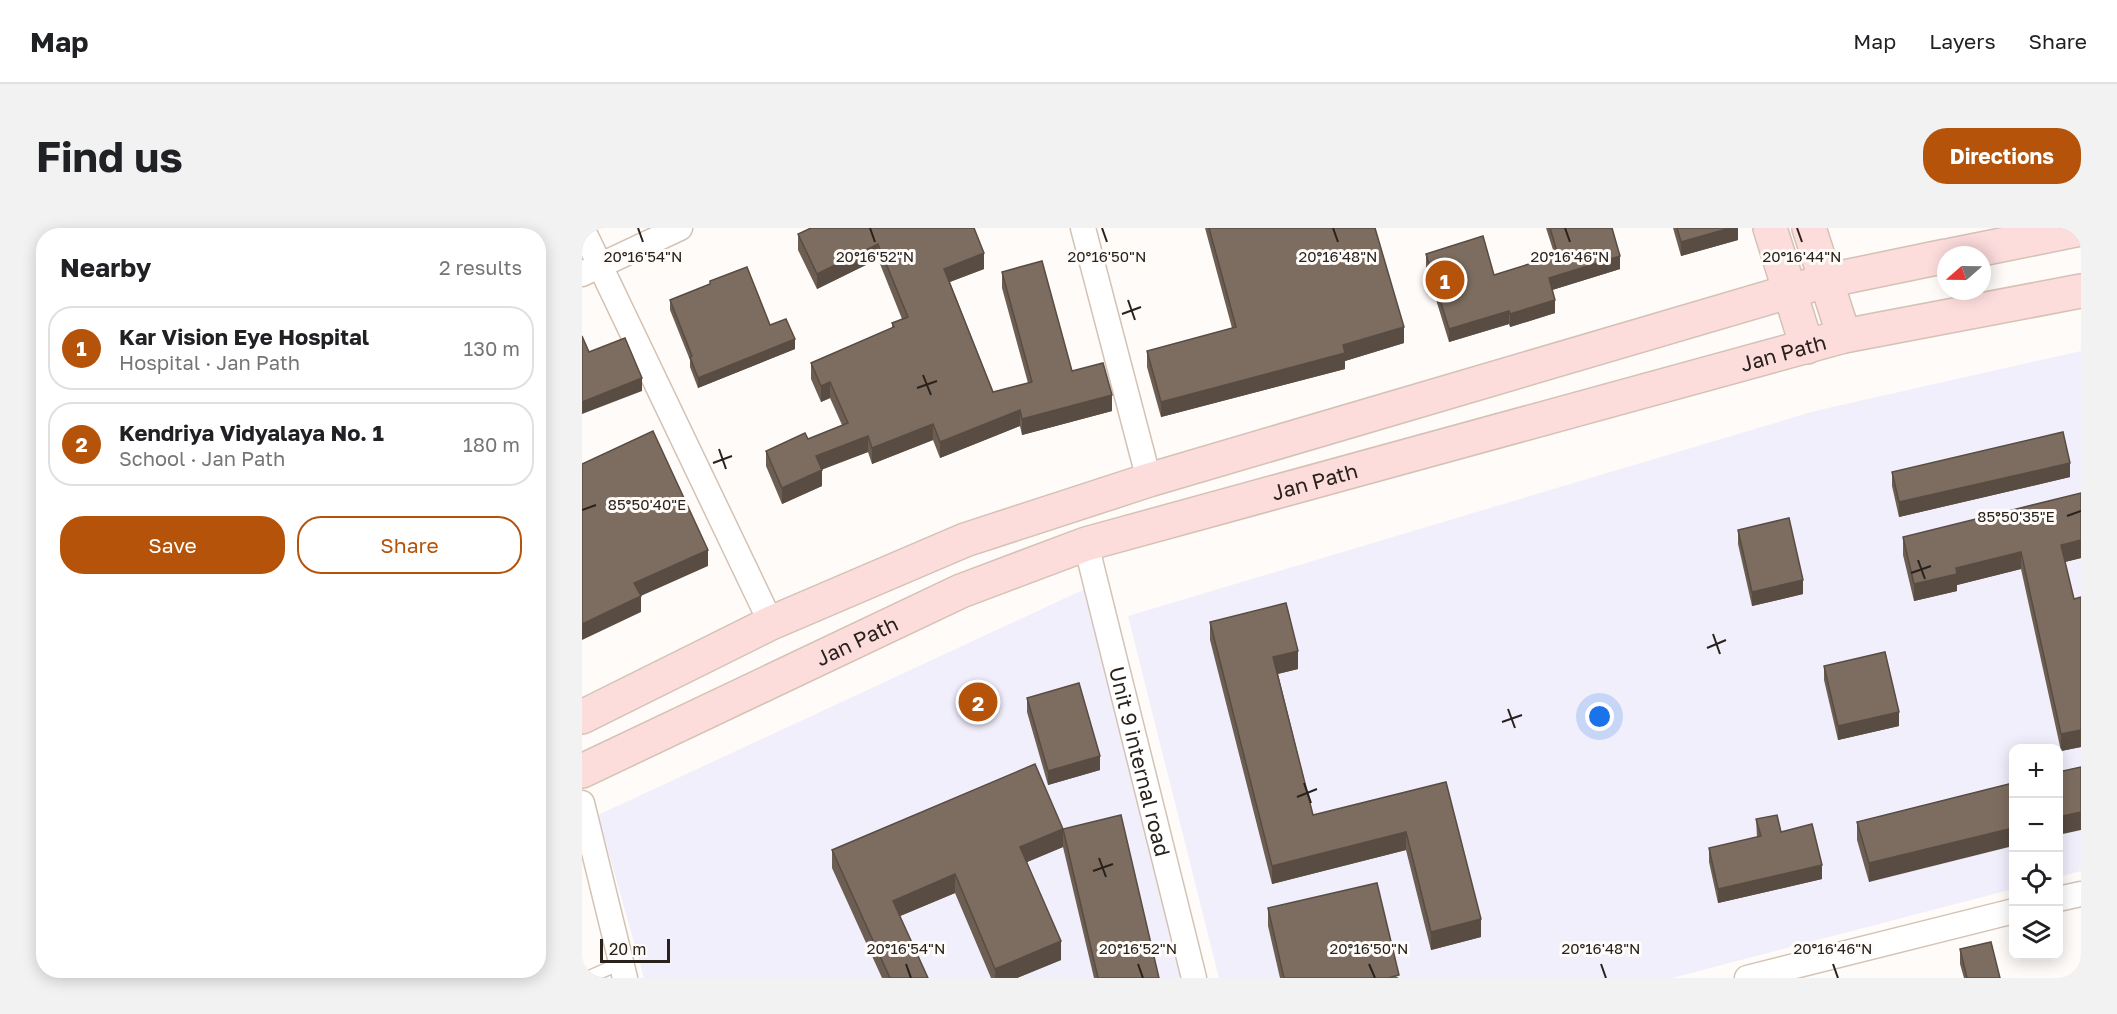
<!DOCTYPE html>
<html lang="en">
<head>
<meta charset="utf-8">
<style>
	:root { --surface:#fff; --page:#f2f2f2; --text:#202124; --muted:#757577; --line:#e0e0e0; --accent:#b45309 }
	body { margin:0; font-family:"Golos Text",sans-serif; background:var(--page); color:var(--text) }
	.controls { position:absolute; right:18px; bottom:18px; display:grid; overflow:hidden; border-radius:12px; box-shadow:0 3px 15px #0003 }
	.controls button { width:54px; height:54px; display:grid; place-items:center; padding:0; border:0; border-bottom:2px solid var(--line); background:var(--surface); color:var(--text); font:30px sans-serif }
	.compass { position:absolute; left:1355px; top:18px; width:54px; height:54px; border-radius:50%; background:var(--surface); box-shadow:0 3px 15px #0003; rotate:250deg }
	.scale { position:absolute; left:18px; bottom:15px; width:70px; box-sizing:border-box; padding-left:6px; border:3px solid #28211c; border-top:0; font-size:16px; line-height:21px; white-space:nowrap; color:#28211c; -webkit-text-stroke:4px #fefbf8; paint-order:stroke }
	.you { position:absolute; left:1018px; top:489px; width:21px; height:21px; margin:-15px; border:4px solid #fff; border-radius:50%; background:#1a73e8; box-shadow:0 0 0 9px #1a73e833 }
	.badge { display:grid; place-items:center; width:39px; height:39px; border-radius:50%; background:var(--accent); color:#fff; font-size:20px; font-weight:700 }
	.pin { position:absolute; translate:-50% -50%; border:3px solid #fff; box-shadow:0 2px 6px #0006 }
	.list { margin:0; padding:0; list-style:none }
	h2 { display:flex; justify-content:space-between; align-items:center; height:78px; margin:0; padding:0 24px; font-size:26px }
	h2 small { font-size:20px; font-weight:400; color:var(--muted) }
	.list li { display:grid; grid-template-columns:39px 1fr auto; gap:18px; align-items:center; box-sizing:border-box; height:84px; margin:0 12px 12px; padding:0 12px; border:2px solid var(--line); border-radius:24px }
	.list b { display:block; font-size:22px; white-space:nowrap }
	.list p { margin:0; font-size:20px; white-space:nowrap; color:var(--muted) }
	.list em { font-size:20px; font-style:normal; color:var(--muted) }
	.actions { display:flex; gap:12px; padding:18px 24px }
	.actions a { flex:1; padding:14px 0; border:2px solid var(--accent); border-radius:24px; text-align:center; font-size:21px; color:var(--accent) }
	.actions .main { background:var(--accent); color:#fff }
	.icon { flex:none; width:33px; height:33px; fill:none; stroke:currentColor; stroke-width:2; stroke-linecap:round; stroke-linejoin:round }
	.map { position:relative; flex:none; width:1499px; height:750px; overflow:hidden; border-radius:24px }
	header { display:flex; align-items:center; gap:36px; box-sizing:border-box; height:84px; padding:0 30px; background:var(--surface); border-bottom:2px solid var(--line) }
	header strong { font-size:28px }
	nav { display:flex; gap:33px; margin-inline-start:auto; font-size:21px }
	.intro { display:flex; align-items:center; justify-content:space-between; box-sizing:border-box; height:144px; padding:0 36px }
	h1 { margin:0; font-size:42px }
	.button { padding:15px 27px; border-radius:24px; background:var(--accent); color:#fff; font-size:21px; font-weight:700 }
	main { display:flex; gap:36px; padding:0 36px }
	aside { flex:1; background:var(--surface); border-radius:24px; box-shadow:0 3px 15px #0003 }
	.map>svg:first-child { display:block }
</style>
</head>
<body>
<header>
<strong>Map</strong>
<nav><a>Map</a><a>Layers</a><a>Share</a></nav>
</header>
<div class="intro"><h1>Find us</h1><a class="button">Directions</a></div>
<main>
<aside>
<h2>Nearby<small>2 results</small></h2>
<ul class="list">
<li><span class="badge">1</span><div><b>Kar Vision Eye Hospital</b><p>Hospital · Jan Path</p></div><em>130 m</em></li>
<li><span class="badge">2</span><div><b>Kendriya Vidyalaya No. 1</b><p>School · Jan Path</p></div><em>180 m</em></li>
</ul>
<div class="actions"><a class="main">Save</a><a>Share</a></div>
</aside>
<div class="map">
<svg width="1499" height="750" viewBox="0 0 1499 750">
	<rect width="100%" height="100%" fill="#fefbf8"/>
	<g fill="#f2effc">
		<path d="M1499,123V643L1477,649L1476,520H1432L1431,661L1090,750H637L546,388L1233,183Z"/>
		<path d="M503,361L604,750H62L16,587Z"/>
	</g>
	<g fill="none" stroke-linecap="round" stroke-linejoin="round">
		<defs>
			<path id="lane" d="M5,750L39,735"/>
			<g id="street">
				<path d="M0,0L189,395"/>
				<path d="M501,0L567,252"/>
				<path d="M0,46L98,0"/>
				<path id="s1" d="M504,316L612,750"/>
				<path d="M0,575L43,750"/>
				<path d="M1476,671L1499,666"/>
				<path d="M1165,750L1432,683"/>
			</g>
			<g id="secondary">
				<path d="M1188,0L1225,119"/>
				<path d="M1227,0L1262,108"/>
				<path d="M1370,27L1499,1"/>
				<path d="M0,489L189,395L383,312L567,252L1243,53L1364,28"/>
				<path id="s2" d="M0,543L379,363L504,316L1262,108L1499,63"/>
			</g>
		</defs>
		<use href="#lane" stroke="#d4c2b4" stroke-width="15"/>
		<use href="#street" stroke="#d4c2b4" stroke-width="27"/>
		<use href="#secondary" stroke="#d4c2b4" stroke-width="36"/>
		<use href="#lane" stroke="#fff" stroke-width="12"/>
		<use href="#street" stroke="#fff" stroke-width="24"/>
		<use href="#secondary" stroke="#fddcdc" stroke-width="33"/>
	</g>
	<g fill="#6c5e53">
		<path d="M229,0L402,41L368,54L411,164L446,155L420,60V44L490,143L530,183L440,207L438,198L358,230L351,212L290,236L286,224L240,241V258L200,276L184,238V223L226,211L260,197L248,170L239,174L229,151V135L310,100V95L320,91L296,31L235,61L216,22V6Z"/>
		<path d="M623,0H793L822,115L763,133V141L579,189L565,139V123L650,100Z"/>
		<path d="M964,0H1030L1038,41L970,62L973,85L928,99L927,96L867,114L844,39V26L912,47L973,28Z"/>
		<path d="M1091,0H1156V12L1099,28Z"/>
		<path d="M128,53L188,97L213,121L116,160L108,139V132L88,82V72L128,56Z"/>
		<path d="M1310,244L1488,249L1317,289L1310,258Z"/>
		<path d="M1156,302L1221,366L1170,378L1156,316Z"/>
		<path d="M1321,309L1499,330L1483,334L1492,371L1499,369V519L1479,523L1439,341L1375,357V363L1332,373L1321,327Z"/>
		<path d="M628,394L716,441L696,446L731,587L864,554L899,709L849,722L824,622L690,656L628,412Z"/>
		<path d="M1242,438L1317,498L1256,512L1242,452Z"/>
		<path d="M445,470L518,542L466,557L445,484Z"/>
		<path d="M1431,555L1287,654L1275,612V594Z"/>
		<path d="M1174,591L1199,604L1240,651L1136,675L1127,634V620L1175,609Z"/>
		<path d="M481,601L577,750H512L481,619L445,634L479,732L435,750H409L373,665L318,688L346,750H300L250,640V622Z"/>
		<path d="M686,680L817,750H698L686,698Z"/>
		<path d="M1378,721L1418,750H1382L1378,736Z"/>
	</g>
	<g fill="#584c43">
		<path d="M1148,0H1156V12L1099,28V14Z"/>
		<path d="M296,16V31L235,61V46Z"/>
		<path d="M402,25V41L362,56V41Z"/>
		<path d="M1038,28V41L967,63V50Z"/>
		<path d="M973,72V85L928,99V86Z"/>
		<path d="M927,83V96L867,114V101Z"/>
		<path d="M822,99V115L763,133V141L579,189V174Z"/>
		<path d="M213,111V121L116,160V150Z"/>
		<path d="M60,150V163L0,186V174Z"/>
		<path d="M248,154V170L239,174V158Z"/>
		<path d="M530,167V183L440,207V191Z"/>
		<path d="M438,182V198L358,230V214Z"/>
		<path d="M351,196V212L290,236V220Z"/>
		<path d="M286,208V224L234,244V228Z"/>
		<path d="M1488,235V249L1317,289V274Z"/>
		<path d="M240,242V258L200,276V260Z"/>
		<path d="M1499,312V330L1479,335V317Z"/>
		<path d="M126,322V338L52,371V355Z"/>
		<path d="M1439,324V341L1375,357V363L1332,373V356L1374,340Z"/>
		<path d="M1221,352V366L1170,378V364Z"/>
		<path d="M59,368V384L0,412V396Z"/>
		<path d="M716,423V441L691,447V429Z"/>
		<path d="M1317,484V498L1256,512V498Z"/>
		<path d="M1499,502V519L1479,523V506Z"/>
		<path d="M518,528V542L466,557V543Z"/>
		<path d="M1499,584V602L1476,607V589Z"/>
		<path d="M1431,600V618L1287,654V635Z"/>
		<path d="M481,601V619L438,637V619Z"/>
		<path d="M824,604V622L690,656V638Z"/>
		<path d="M1240,637V651L1136,675V661Z"/>
		<path d="M373,646V665L311,691V673Z"/>
		<path d="M899,691V709L849,722V704Z"/>
		<path d="M479,713V732L435,750H413V741Z"/>
	</g>
	<g fill="#7d6d60" stroke="#584c43" stroke-width="1.5">
		<path d="M229,0H392L402,25L362,41L411,164L450,154L420,44L460,33L490,143L521,135L530,167L440,191L438,182L358,214L351,196L290,220L286,208L234,228L240,242L200,260L184,223L223,205L226,211L266,195L248,154L239,158L229,135L312,99L310,95L326,89L296,16L235,46L216,6Z"/>
		<path d="M627,0H793L822,99L761,117L763,125L579,174L565,123L654,99Z"/>
		<path d="M968,0H1030L1038,28L967,50L973,72L928,86L927,83L867,101L844,26L901,8L912,47L976,27Z"/>
		<path d="M1095,0H1148L1099,14Z"/>
		<path d="M165,39L188,97L204,91L213,111L116,150L108,129L110,128L88,72L128,56V53Z"/>
		<path d="M0,108L7,124L43,110L60,150L0,174Z"/>
		<path d="M71,203L126,322L52,355L59,368L0,396V236Z"/>
		<path d="M1481,204L1488,235L1317,274L1310,244Z"/>
		<path d="M1499,265V312L1479,317L1492,371L1499,369V502L1479,506L1439,324L1374,340L1375,346L1332,356L1321,309Z"/>
		<path d="M1207,290L1221,352L1170,364L1156,302Z"/>
		<path d="M704,375L716,423L691,429L731,587L864,554L899,691L849,704L824,604L690,638L628,394Z"/>
		<path d="M1303,424L1317,484L1256,498L1242,438Z"/>
		<path d="M497,455L518,528L466,543L445,470Z"/>
		<path d="M453,536L481,601L438,619L479,713L413,741L373,646L311,673L346,750H308L250,622Z"/>
		<path d="M1499,539V584L1476,589V544Z"/>
		<path d="M1431,555V600L1287,635L1275,594Z"/>
		<path d="M539,587L577,750H516L481,601Z"/>
		<path d="M1195,587L1199,604L1230,596L1240,637L1136,661L1127,620L1179,608L1174,591Z"/>
		<path d="M795,655L817,747L806,750H702L686,680Z"/>
		<path d="M1409,714L1418,750H1385L1378,721Z"/>
	</g>
	<path fill="none" stroke="#28211c" stroke-width="2" d="M56,0L61,14M288,0L293,14M520,0L525,14M751,0L756,14M983,0L988,14M1215,0L1220,14M546,72L553,92M540,86L559,79M341,147L349,167M335,160L355,153M137,221L144,241M131,235L150,228M0,282L14,277M1485,288L1499,283M1336,332L1343,351M1329,345L1349,338M1131,406L1138,426M1125,420L1144,412M926,481L933,500M920,494L940,487M722,555L729,575M715,569L735,561M517,630L524,649M511,643L531,636M324,736L329,750M556,736L561,750M787,736L793,750M1019,736L1024,750M1251,736L1256,750"/>
	<g text-anchor="middle" dominant-baseline="central" stroke-width="6" stroke-linejoin="round" paint-order="stroke">
		<g font-size="21" fill="#28211c" stroke="#fefbf8">
			<text stroke="none"><textPath href="#s2" startOffset="1276">Jan Path</textPath></text>
			<text stroke="none"><textPath href="#s2" startOffset="790">Jan Path</textPath></text>
			<text stroke="none"><textPath href="#s2" startOffset="304">Jan Path</textPath></text>
			<text stroke="none"><textPath href="#s1" startOffset="224">Unit 9 internal road</textPath></text>
		</g>
	</g>
	<g font-size="15" text-anchor="middle" fill="#28211c" stroke="#fefbf8" stroke-width="6" stroke-linejoin="round" paint-order="stroke">
		<text x="756" y="34">20°16'48"N</text>
		<text x="1220" y="34">20°16'44"N</text>
		<text x="61" y="34">20°16'54"N</text>
		<text x="293" y="34">20°16'52"N</text>
		<text x="525" y="34">20°16'50"N</text>
		<text x="988" y="34">20°16'46"N</text>
		<text x="65" y="282">85°50'40"E</text>
		<text x="1434" y="294">85°50'35"E</text>
		<text x="324" y="726">20°16'54"N</text>
		<text x="556" y="726">20°16'52"N</text>
		<text x="787" y="726">20°16'50"N</text>
		<text x="1019" y="726">20°16'48"N</text>
		<text x="1251" y="726">20°16'46"N</text>
	</g>
</svg>
<div class="controls">
<button>+</button>
<button>−</button>
<button><svg class="icon" aria-label="locate" viewBox="0 0 24 24"><circle cx="12" cy="12" r="6"/><path d="M12 2v4M12 18v4M2 12h4M18 12h4"/></svg></button>
<button><svg class="icon" aria-label="layers" viewBox="0 0 24 24"><path d="M12 4l9 5-9 5-9-5zM3 14l9 5 9-5"/></svg></button>
</div>
<svg class="compass" viewBox="-18 -18 36 36"><path d="M0-13l5 13h-10z" fill="#e53935"/><path d="M0 13l5-13h-10z" fill="#757577"/></svg>
<div class="scale">20 m</div>
<div class="you"></div>
<div class="pin badge" style="left:863px;top:52px">1</div>
<div class="pin badge" style="left:396px;top:474px">2</div>
</div>
</main>
</body>
</html>
